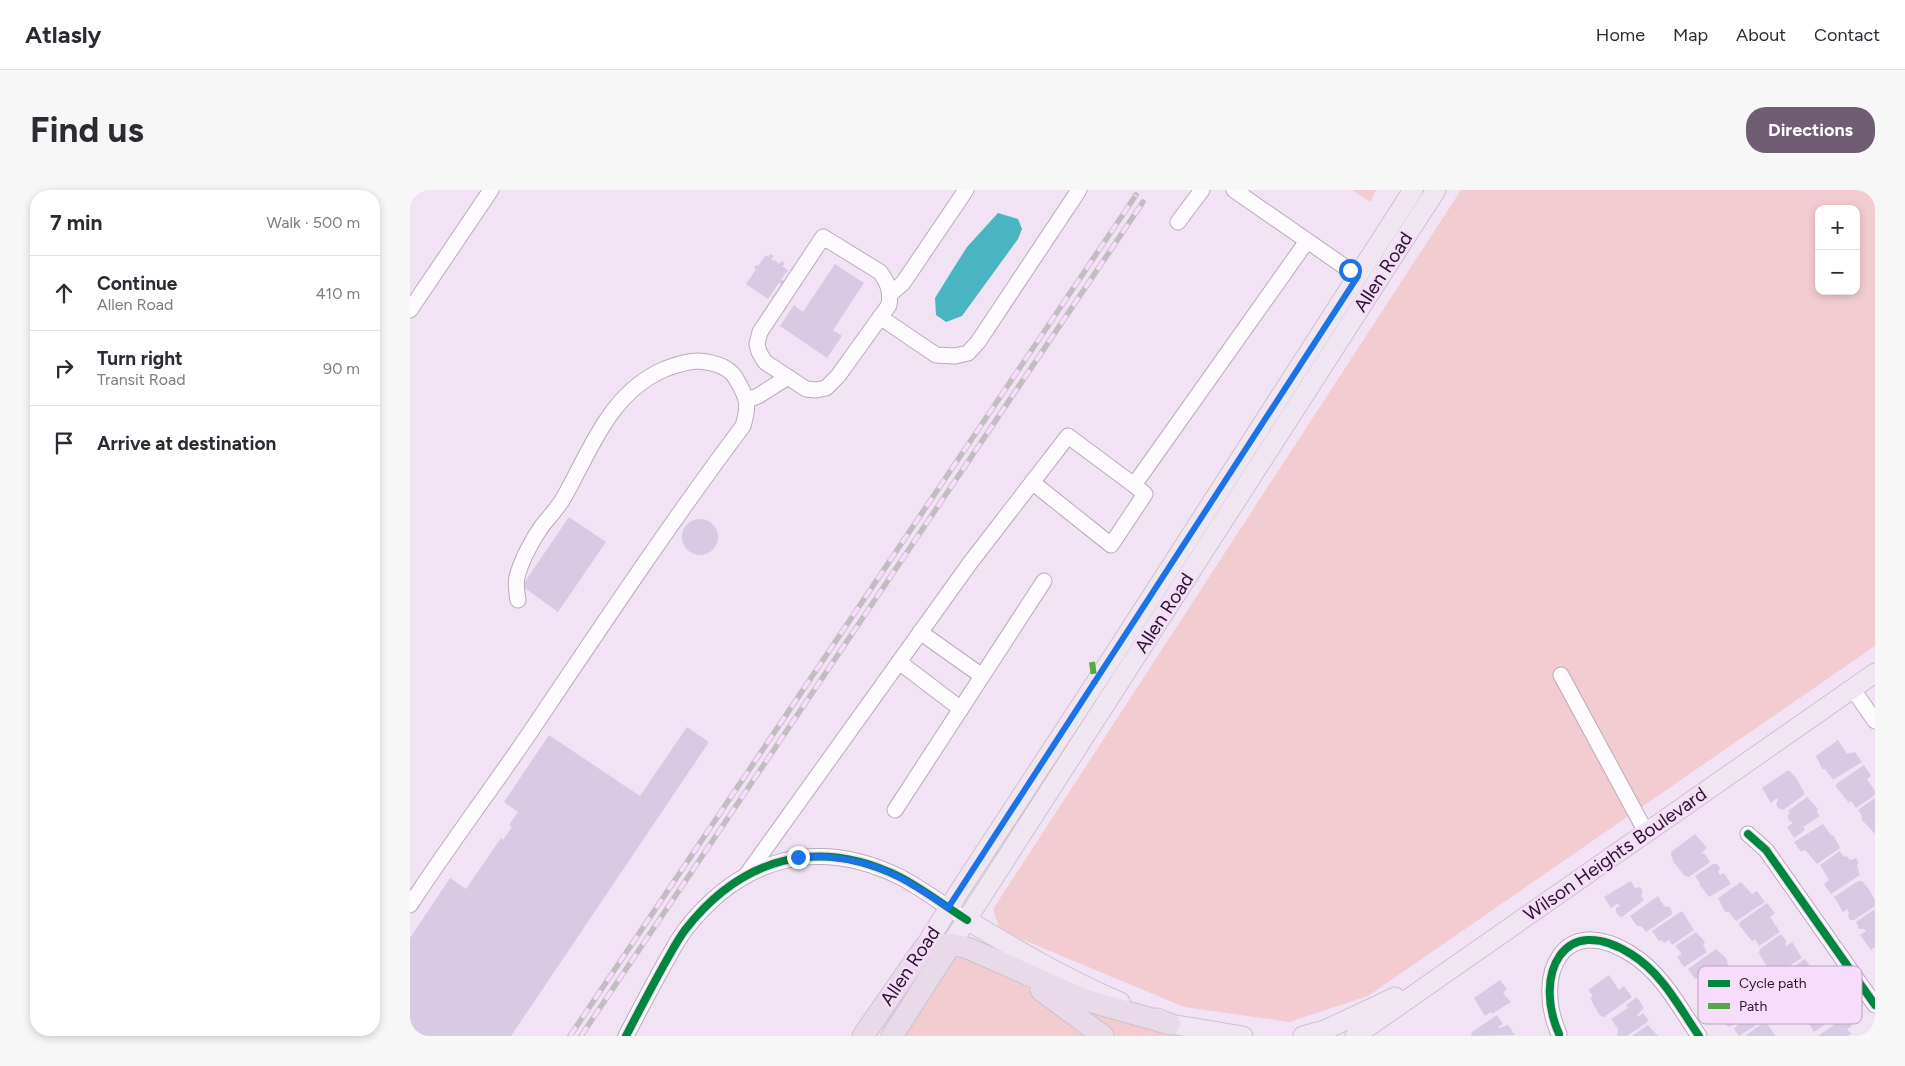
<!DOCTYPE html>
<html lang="en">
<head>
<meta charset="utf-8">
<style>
	:root { --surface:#fff; --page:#f7f7f7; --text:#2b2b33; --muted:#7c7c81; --line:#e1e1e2; --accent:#6f5e71 }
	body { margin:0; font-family:Figtree,sans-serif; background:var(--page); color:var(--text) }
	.controls { position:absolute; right:15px; top:15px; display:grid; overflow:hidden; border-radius:10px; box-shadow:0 2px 8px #0003 }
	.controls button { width:45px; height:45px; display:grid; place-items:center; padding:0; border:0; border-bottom:1px solid var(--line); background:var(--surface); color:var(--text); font:25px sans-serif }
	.stop { position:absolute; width:15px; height:15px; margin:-11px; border:4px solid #1a73e8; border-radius:50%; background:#fff }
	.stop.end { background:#1a73e8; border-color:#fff; box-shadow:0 1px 5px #0008 }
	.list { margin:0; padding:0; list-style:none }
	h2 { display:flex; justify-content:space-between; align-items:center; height:65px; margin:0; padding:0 20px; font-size:21px }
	h2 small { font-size:16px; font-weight:400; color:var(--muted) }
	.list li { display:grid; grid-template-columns:32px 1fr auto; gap:15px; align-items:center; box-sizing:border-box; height:75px; padding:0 20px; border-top:1px solid var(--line) }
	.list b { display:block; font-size:19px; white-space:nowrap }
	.list p { margin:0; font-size:16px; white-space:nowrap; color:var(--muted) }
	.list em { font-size:16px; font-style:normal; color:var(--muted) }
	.icon { flex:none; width:28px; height:28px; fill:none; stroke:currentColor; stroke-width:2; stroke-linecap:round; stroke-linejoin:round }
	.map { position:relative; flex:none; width:1465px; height:846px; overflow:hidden; border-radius:20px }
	header { display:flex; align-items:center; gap:30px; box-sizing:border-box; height:70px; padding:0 25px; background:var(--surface); border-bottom:1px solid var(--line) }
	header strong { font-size:24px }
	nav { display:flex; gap:28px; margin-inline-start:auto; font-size:18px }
	.intro { display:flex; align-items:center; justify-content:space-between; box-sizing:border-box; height:120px; padding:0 30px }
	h1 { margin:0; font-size:35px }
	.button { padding:12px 22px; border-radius:20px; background:var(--accent); color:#fff; font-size:18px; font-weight:700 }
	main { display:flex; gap:30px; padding:0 30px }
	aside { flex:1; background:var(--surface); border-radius:20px; box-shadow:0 2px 8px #0003 }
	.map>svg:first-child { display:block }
</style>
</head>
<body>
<header>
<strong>Atlasly</strong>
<nav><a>Home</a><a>Map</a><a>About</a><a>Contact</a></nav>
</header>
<div class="intro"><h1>Find us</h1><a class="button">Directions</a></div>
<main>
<aside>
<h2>7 min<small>Walk · 500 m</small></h2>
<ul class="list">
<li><svg class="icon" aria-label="ahead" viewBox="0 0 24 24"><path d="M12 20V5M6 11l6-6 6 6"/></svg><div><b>Continue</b><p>Allen Road</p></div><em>410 m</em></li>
<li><svg class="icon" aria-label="right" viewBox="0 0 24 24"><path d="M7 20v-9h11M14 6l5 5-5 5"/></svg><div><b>Turn right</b><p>Transit Road</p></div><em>90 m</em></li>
<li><svg class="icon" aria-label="arrive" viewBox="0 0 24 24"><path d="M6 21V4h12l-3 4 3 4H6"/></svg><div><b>Arrive at destination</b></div></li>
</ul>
</aside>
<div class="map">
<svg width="1465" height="846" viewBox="0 0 1465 846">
	<rect width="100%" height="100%" fill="#f2e3f4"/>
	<g fill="#f3ccd1" fill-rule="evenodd">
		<path d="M942,0H966L960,12Z"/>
		<path d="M1051,0H1465V456L958,806L879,832L774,817L590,740L583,719ZM1409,19H1446V101H1409Z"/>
		<path d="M549,765L600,787L628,804L687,846H492L545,766Z"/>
		<path d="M674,816L732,836L774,846H702L671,821Z"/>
	</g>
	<path fill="#49b5c2" d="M588,23L608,29L612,39L608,49L552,126L536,132L526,125L525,108L543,79L557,57Z"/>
	<g fill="#d8cae3">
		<path d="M360,64L364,66L361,69L364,71L365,70L369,74L371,71L375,73L372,77H374L378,81L371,89L374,91L372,94L369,93L358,109L336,94L346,79L344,78L346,75L348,76L356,65L358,67Z"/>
		<path d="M425,74L454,93L423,140L432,146L417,168L370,136L384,115L393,122Z"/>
		<path d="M159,327L196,352L148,422L112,396Z"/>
		<circle cx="290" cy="347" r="18"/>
		<path d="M277,537L299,552L101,846H0V748L40,688L56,699L91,648L93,650L102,637L99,635L108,622L94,612L139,545L230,606Z"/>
		<path d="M1428,550L1437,564L1445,562L1452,572L1423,590L1415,579H1412L1406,566Z"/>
		<path d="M1454,575L1461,586L1457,589L1465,601V605L1446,618L1441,611L1439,613L1426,597V594Z"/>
		<path d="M1377,581H1380L1386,588L1394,602V605L1373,620L1369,619L1366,615L1368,610L1367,608L1361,613L1352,598Z"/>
		<path d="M1397,607L1408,619L1407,622L1410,626L1393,637L1395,640L1384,648L1377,637L1383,633L1378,629V625L1380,624L1378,621Z"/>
		<path d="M1465,608V644L1451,629L1452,626L1448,620Z"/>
		<path d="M1413,634L1421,645L1424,646L1430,658L1407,674L1396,661L1394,660L1391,662L1384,652Z"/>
		<path d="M1285,644L1297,658L1291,663L1292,664L1294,663L1300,672L1279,687L1275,686L1264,673L1261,665V662Z"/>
		<path d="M1430,661L1434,667L1437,666L1440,670L1446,668L1449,672L1447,676L1450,685L1421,704L1414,694L1419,690L1410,675Z"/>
		<path d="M1303,674H1307L1310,678L1308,682L1310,685L1314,683L1321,694L1299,707L1289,694L1290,693L1285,686Z"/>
		<path d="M1221,691L1225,698L1230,697L1233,701L1231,706L1234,710L1212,727L1209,726L1206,722V718L1210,716L1208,713L1201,718L1194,707Z"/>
		<path d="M1448,691H1452L1458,698L1465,710V716L1444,730H1440L1438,726L1439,722L1437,719L1433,722L1424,707Z"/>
		<path d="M1331,692L1342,704L1347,701L1355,712L1326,731L1319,722H1315L1308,708Z"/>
		<path d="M1248,706L1254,716L1260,717L1262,722L1261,725L1236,742L1231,736H1227L1220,726Z"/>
		<path d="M1357,713L1365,723L1360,727L1370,742L1349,756L1345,749L1342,751L1329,735L1330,732Z"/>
		<path d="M1465,719V757L1461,760L1450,745L1456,741L1454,739H1449L1446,732Z"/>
		<path d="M1272,721L1284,740L1262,755L1259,750L1254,753L1252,750L1249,751L1242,741Z"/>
		<path d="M1286,742L1295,752L1293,755L1297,762L1274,777L1267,767L1272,764L1265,756Z"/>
		<path d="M1371,744L1377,752L1375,754L1377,756L1382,752L1392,768L1367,784L1363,783L1354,772L1349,763L1350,759Z"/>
		<path d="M1306,759L1316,768L1320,781L1298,795H1295L1291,786L1285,789L1278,779Z"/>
		<path d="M1395,769L1403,780L1400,782L1409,798L1391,810L1386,802L1383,804L1370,786Z"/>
		<path d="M1199,785L1209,800L1214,796L1222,807L1194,827L1190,826L1180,808L1183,806L1178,800Z"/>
		<path d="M1090,790L1097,799L1093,803L1101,812L1082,824L1081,822L1075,826L1064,808Z"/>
		<path d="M1409,803L1421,814L1426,811L1433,822L1404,842L1398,832H1393L1387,818Z"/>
		<path d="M1227,807L1234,818L1227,825L1228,827L1233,823L1239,831L1217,846H1207L1208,839L1201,829L1218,818L1216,815Z"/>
		<path d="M1341,811L1348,820L1353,821L1355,827L1354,830L1329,846L1324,839L1328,835L1327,833L1318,837L1311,827L1322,819L1324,822Z"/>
		<path d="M1435,824L1442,836L1437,839L1441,844L1437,846H1408L1425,834L1424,832Z"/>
		<path d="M1087,825L1093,834L1088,837L1090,838L1098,835L1105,845L1061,846L1062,842Z"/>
		<path d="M1353,833L1357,834L1366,846H1335Z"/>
		<path d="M1238,835L1248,846H1222Z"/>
	</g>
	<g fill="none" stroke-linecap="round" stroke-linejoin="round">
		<defs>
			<g id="minor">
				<path d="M824,0L948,86"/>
				<path d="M768,32L792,0"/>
				<path d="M413,47L470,82C478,93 481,101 479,115L428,186L416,198L406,200L396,199L355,172L349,162L347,154L350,142Z"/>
				<path d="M480,104L493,93L556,0"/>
				<path d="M0,120L81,0"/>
				<path d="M470,127L526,165L545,166L558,163L568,152L669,0"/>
				<path d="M337,210L348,206L378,187"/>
				<path d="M622,292L701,355L735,304L724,295"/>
				<path d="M510,442L572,486"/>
				<path d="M489,472L551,519"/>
				<path d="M1151,485L1236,642"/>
				<path d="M1442,498L1465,531"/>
				<path d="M485,620L634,391"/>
				<path d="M1338,644L1356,660L1465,815"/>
				<path d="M337,684L560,373L658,246L724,295L897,51"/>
				<path d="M0,715C38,657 80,601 119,544C189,440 258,336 333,236C340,213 337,207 325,187C317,175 301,172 288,171C277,171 266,175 255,179C199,203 181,260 153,309C147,319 139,327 132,336C122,350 111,371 107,387C105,394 107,403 108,410"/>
				<path d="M1149,844C1123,785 1153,721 1221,764C1252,783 1269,817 1289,846"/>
				<path d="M216,846C230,819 244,792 259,766C264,757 269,748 275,740C331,668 407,646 490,687C513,699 535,716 557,730"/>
			</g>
			<g id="major">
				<path d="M557,730C607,760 656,789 710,812"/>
				<path d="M541,754L1026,0"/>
				<path d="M514,758L550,700L711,454L1003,0"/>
				<path d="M747,828L760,834L833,846"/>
				<path d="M893,846L915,840L985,807"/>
				<path d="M945,846L1465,483"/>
			</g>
			<g id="highway">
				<path d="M631,800L693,846"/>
				<path d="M453,846L514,758C530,753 544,753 560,759L675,810L760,834"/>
				<path d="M482,846L541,754"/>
			</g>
		</defs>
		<use href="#minor" stroke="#baabbb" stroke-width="17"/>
		<use href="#major" stroke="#cbc2cc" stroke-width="21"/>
		<use href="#highway" stroke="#cbc2cc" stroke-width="23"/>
		<use href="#minor" stroke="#fdfbfd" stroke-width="15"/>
		<use href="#major" stroke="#f0e6f1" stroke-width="19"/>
		<use href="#highway" stroke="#e8dae9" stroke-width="21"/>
		<defs>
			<g id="rail">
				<path d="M160,846L726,5"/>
				<path d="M171,846L733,12"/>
			</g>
		</defs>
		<use href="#rail" stroke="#c1bdc1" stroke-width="5.5"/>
		<use href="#rail" stroke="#f8dcfb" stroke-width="4" stroke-dasharray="11" stroke-linecap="butt"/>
		<path stroke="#53a944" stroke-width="6" stroke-dasharray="12 6" stroke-linecap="butt" d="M682,472L685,494"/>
		<defs>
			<g id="cycleway">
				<path d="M1338,644L1356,660L1465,815"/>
				<path d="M1149,844C1123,785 1153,721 1221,764C1252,783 1269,817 1289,846"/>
				<path d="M216,846C230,819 244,792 259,766C264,757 269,748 275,740C331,668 407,646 490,687C513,699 535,716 557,730"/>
			</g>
		</defs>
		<use href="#cycleway" stroke="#f8dcfb" stroke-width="11"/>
		<use href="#cycleway" stroke="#00873e" stroke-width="8"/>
	</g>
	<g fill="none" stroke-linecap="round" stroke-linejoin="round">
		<path stroke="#1a73e8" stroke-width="6" d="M388,667C450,663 489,683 538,718L948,86L940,80"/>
	</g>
	<g text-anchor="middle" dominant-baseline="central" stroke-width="5" stroke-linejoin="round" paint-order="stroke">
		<g font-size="19" fill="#28172a" stroke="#f8dcfb">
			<text transform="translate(973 82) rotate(-57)">Allen Road</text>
			<text transform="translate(754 423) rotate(-57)">Allen Road</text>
			<text transform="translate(1205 664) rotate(-35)">Wilson Heights Boulevard</text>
			<text transform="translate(500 776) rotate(-56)">Allen Road</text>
		</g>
	</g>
	<rect x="1288" y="776" width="164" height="58" rx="8" fill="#f8dcfb" stroke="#baa1bc" stroke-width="1"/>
	<rect x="1298" y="790" width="22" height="7" fill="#00873e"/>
	<rect x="1298" y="813" width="22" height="6" fill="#53a944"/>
	<g font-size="14" fill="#28172a">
		<text x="1329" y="798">Cycle path</text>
		<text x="1329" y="821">Path</text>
	</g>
</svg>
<div class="controls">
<button>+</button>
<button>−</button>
</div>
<div class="stop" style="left:940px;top:80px"></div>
<div class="stop end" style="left:388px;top:667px"></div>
</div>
</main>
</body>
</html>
